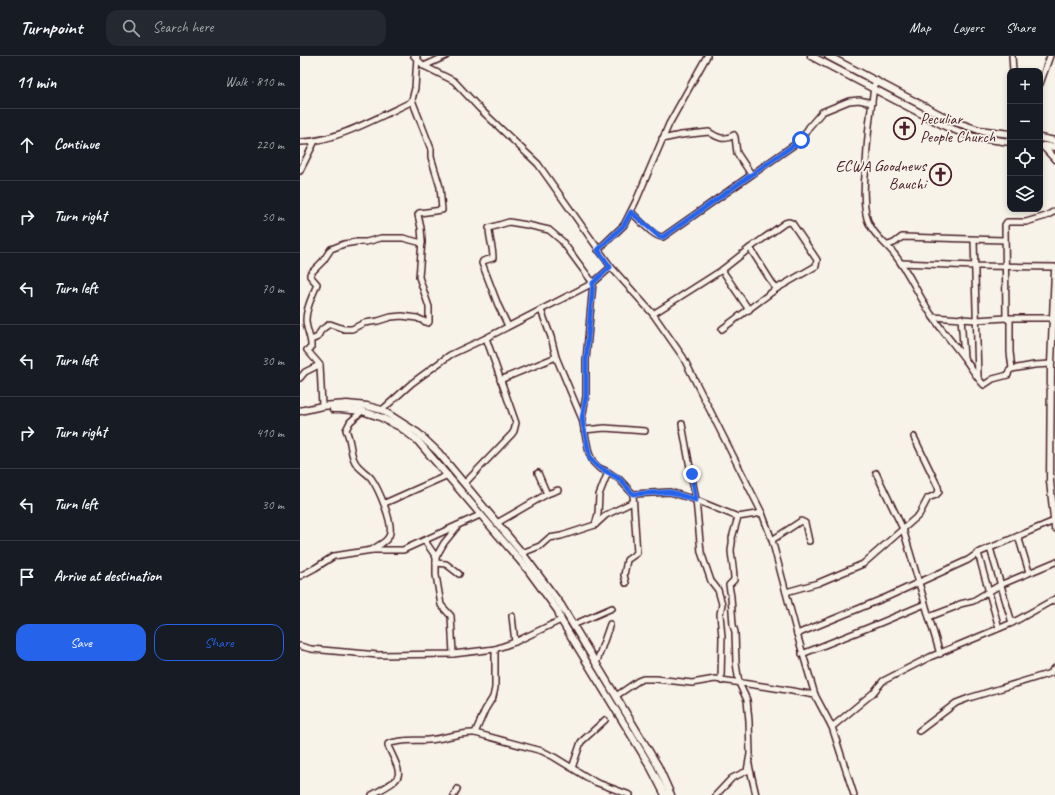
<!DOCTYPE html>
<html lang="en">
<head>
<meta charset="utf-8">
<style>
	:root { --surface:#171b24; --page:#242831; --text:#f1f3f6; --muted:#9ea1a6; --line:#363941; --accent:#2563eb }
	body { margin:0; font-family:Caveat,sans-serif; background:var(--page); color:var(--text) }
	.controls { position:absolute; right:12px; top:12px; display:grid; overflow:hidden; border-radius:8px; box-shadow:0 2px 6px #0003 }
	.controls button { width:36px; height:36px; display:grid; place-items:center; padding:0; border:0; border-bottom:1px solid var(--line); background:var(--surface); color:var(--text); font:20px sans-serif }
	.stop { position:absolute; width:12px; height:12px; margin:-9px; border:3px solid #2563eb; border-radius:50%; background:#fff }
	.stop.end { background:#2563eb; border-color:#fff; box-shadow:0 1px 4px #0008 }
	.list { margin:0; padding:0; list-style:none }
	h2 { display:flex; justify-content:space-between; align-items:center; height:52px; margin:0; padding:0 16px; font-size:17px }
	h2 small { font-size:13px; font-weight:400; color:var(--muted) }
	.list li { display:grid; grid-template-columns:26px 1fr auto; gap:12px; align-items:center; box-sizing:border-box; height:72px; padding:0 16px; border-top:1px solid var(--line) }
	.list b { display:block; font-size:15px; white-space:nowrap }
	.list em { font-size:13px; font-style:normal; color:var(--muted) }
	.actions { display:flex; gap:8px; padding:12px 16px }
	.actions a { flex:1; padding:9px 0; border:1px solid var(--accent); border-radius:12px; text-align:center; font-size:14px; color:var(--accent) }
	.actions .main { background:var(--accent); color:#fff }
	.icon { flex:none; width:22px; height:22px; fill:none; stroke:currentColor; stroke-width:2; stroke-linecap:round; stroke-linejoin:round }
	.map { position:relative; flex:none; width:755px; height:739px; overflow:hidden }
	header { display:flex; align-items:center; gap:24px; box-sizing:border-box; height:56px; padding:0 20px; background:var(--surface); border-bottom:1px solid var(--line) }
	header strong { font-size:19px }
	nav { display:flex; gap:22px; margin-inline-start:auto; font-size:14px }
	.search { width:280px; height:36px; background:var(--page); display:flex; align-items:center; gap:10px; box-sizing:border-box; padding:0 14px; border-radius:12px; color:var(--muted); font-size:15px }
	main { display:flex }
	aside { flex:1; background:var(--surface) }
	.map>svg:first-child { display:block }
</style>
</head>
<body>
<header>
<strong>Turnpoint</strong>
<div class="search"><svg class="icon" aria-label="search" viewBox="0 0 24 24"><circle cx="10" cy="10" r="6"/><path d="M15 15l6 6"/></svg>Search here</div>
<nav><a>Map</a><a>Layers</a><a>Share</a></nav>
</header>
<main>
<aside>
<h2>11 min<small>Walk · 810 m</small></h2>
<ul class="list">
<li><svg class="icon" aria-label="ahead" viewBox="0 0 24 24"><path d="M12 20V5M6 11l6-6 6 6"/></svg><div><b>Continue</b></div><em>220 m</em></li>
<li><svg class="icon" aria-label="right" viewBox="0 0 24 24"><path d="M7 20v-9h11M14 6l5 5-5 5"/></svg><div><b>Turn right</b></div><em>50 m</em></li>
<li><svg class="icon" aria-label="left" viewBox="0 0 24 24"><path d="M17 20v-9H6M10 6l-5 5 5 5"/></svg><div><b>Turn left</b></div><em>70 m</em></li>
<li><svg class="icon" aria-label="left" viewBox="0 0 24 24"><path d="M17 20v-9H6M10 6l-5 5 5 5"/></svg><div><b>Turn left</b></div><em>30 m</em></li>
<li><svg class="icon" aria-label="right" viewBox="0 0 24 24"><path d="M7 20v-9h11M14 6l5 5-5 5"/></svg><div><b>Turn right</b></div><em>410 m</em></li>
<li><svg class="icon" aria-label="left" viewBox="0 0 24 24"><path d="M17 20v-9H6M10 6l-5 5 5 5"/></svg><div><b>Turn left</b></div><em>30 m</em></li>
<li><svg class="icon" aria-label="arrive" viewBox="0 0 24 24"><path d="M6 21V4h12l-3 4 3 4H6"/></svg><div><b>Arrive at destination</b></div></li>
</ul>
<div class="actions"><a class="main">Save</a><a>Share</a></div>
</aside>
<div class="map">
<svg width="755" height="739" viewBox="0 0 755 739">
	<rect width="100%" height="100%" fill="#f7f3e8"/>
	<filter id="ink" filterUnits="userSpaceOnUse"><feTurbulence type="fractalNoise" baseFrequency=".025" numOctaves="2"/><feDisplacementMap in="SourceGraphic" scale="8" xChannelSelector="R" yChannelSelector="G"/><feConvolveMatrix kernelMatrix="1 2 1 2 8 2 1 2 1" color-interpolation-filters="sRGB"/></filter>
	<g filter="url(#ink)">
		<g fill="none" stroke-linecap="round" stroke-linejoin="round">
			<defs>
				<g id="minor">
					<path d="M114,0L124,10L154,25L180,53L238,108L311,211L353,258L383,301L462,457L472,484L497,578L515,639L532,671L554,739"/>
					<path d="M712,0L713,15"/>
					<path d="M124,10L146,0"/>
					<path d="M576,24L574,31C570,58 567,83 566,110C564,126 563,142 566,158C569,176 585,186 595,199C610,218 619,241 633,261C642,275 654,288 664,302C671,311 676,321 684,329L693,323L708,319L709,315L712,313L734,309L751,308"/>
					<path d="M740,28L750,0"/>
					<path d="M362,83L381,79L409,76C418,82 424,85 434,79L435,81L437,97L451,118"/>
					<path d="M0,86C32,87 79,61 109,47L112,44"/>
					<path d="M0,115L15,85"/>
					<path d="M331,156C338,162 354,182 363,181L501,84L509,71L522,56L549,45L559,44L572,47"/>
					<path d="M674,184L678,321"/>
					<path d="M588,189L594,187L602,181L704,184"/>
					<path d="M450,192L476,233"/>
					<path d="M298,194L324,169L336,145L369,68L407,0"/>
					<path d="M601,207L675,210L755,211"/>
					<path d="M422,214L449,254"/>
					<path d="M241,254L251,281L256,301L282,363L289,397L293,406L299,412L308,416L319,423L333,438L337,497L327,504L324,519L326,527"/>
					<path d="M353,258L422,214L450,192L485,167L489,166L492,167L517,204L516,210L476,233L422,273"/>
					<path d="M633,261L676,264L706,262H752"/>
					<path d="M661,262L664,301"/>
					<path d="M208,270L198,249L182,207L183,205L193,202C193,191 189,182 189,172L209,166L227,169L249,174L262,185L293,227L286,304V340L282,363"/>
					<path d="M11,284L18,281C20,273 24,272 30,268L44,273H52L64,267L78,265L91,261L102,260L117,262L128,267L129,266V251L119,221L122,185L121,172L118,159L119,157L142,154L140,131L131,101V93L112,44L115,32L117,1"/>
					<path d="M712,313L710,296V265L706,262L705,169L707,166H726L746,160L755,155"/>
					<path d="M0,322L5,316L19,309"/>
					<path d="M200,324L256,301"/>
					<path d="M22,350L20,309L7,294L11,292C12,282 6,274 6,264C6,250 13,240 17,228L10,220V218L23,205L31,193L44,188L56,186H66L81,182H103L122,187"/>
					<path d="M82,354L112,327L150,299L186,282L293,227L311,211"/>
					<path d="M62,355L50,366L46,374C51,384 50,395 54,404C57,412 66,416 71,422C78,432 95,469 89,480C87,486 77,490 72,494"/>
					<path d="M382,368L396,444L401,496L411,525L418,534L422,548L420,558L422,581L421,621L422,625"/>
					<path d="M284,374L305,372L345,375"/>
					<path d="M308,416L299,439L298,458L295,469L306,459L333,446"/>
					<path d="M238,417L247,438"/>
					<path d="M576,417L603,473L640,598"/>
					<path d="M165,427L212,378L214,375L216,367L186,282"/>
					<path d="M333,438L370,436L396,444L438,461"/>
					<path d="M85,447L148,419"/>
					<path d="M197,467L247,438L258,434"/>
					<path d="M718,480L729,516"/>
					<path d="M472,484L501,465L505,467L509,485"/>
					<path d="M125,485L136,501"/>
					<path d="M690,492L712,567"/>
					<path d="M222,497L240,490L249,482L261,480L295,469"/>
					<path d="M678,497L699,572"/>
					<path d="M136,507L146,508L159,518"/>
					<path d="M0,520L15,512L34,500L72,494H103L180,459"/>
					<path d="M486,536L518,527L563,508L619,459L628,442L636,439L639,436L638,431L614,381"/>
					<path d="M212,560L215,586"/>
					<path d="M629,561L655,551L660,548L673,545L700,529L755,506"/>
					<path d="M273,569L312,552"/>
					<path d="M497,578L587,541L668,504L678,497L754,465"/>
					<path d="M0,590L11,593L78,599L153,598L195,593L215,586L261,564"/>
					<path d="M153,598L151,560L141,549L136,519V501L144,487L157,471"/>
					<path d="M502,598L580,567L625,548"/>
					<path d="M296,608L310,568"/>
					<path d="M316,640L338,625L343,623H356L392,627L415,623L475,632L515,639"/>
					<path d="M532,671L573,637L583,625L630,601L712,567L755,543"/>
					<path d="M619,675L656,647L669,642L751,617L753,613L755,612"/>
					<path d="M175,677L185,654L193,641L195,632V593"/>
					<path d="M449,709L456,739"/>
					<path d="M272,712L281,686L305,664"/>
					<path d="M72,739C104,720 104,724 88,690V688C102,683 114,685 128,684C144,683 159,676 175,677L242,695L254,701L295,726L330,739"/>
					<path d="M154,739L157,733"/>
					<path d="M416,739L432,722L447,715L450,698L449,665L447,644L439,627L436,607L435,576L433,569L431,541L429,529L434,524C434,514 432,505 431,495C431,490 433,487 432,482L438,461L462,457"/>
				</g>
				<g id="tertiary">
					<path d="M511,0L647,71L674,81L710,86"/>
					<path d="M528,0L652,65L679,74L710,78"/>
					<path d="M740,82L755,85"/>
					<path d="M743,90L755,103"/>
					<path d="M744,90L755,91"/>
					<path d="M755,215L751,308L750,425L755,472"/>
					<path d="M33,353H40L62,355L80,361L100,371L117,384L228,514L258,555L261,564L350,710L365,739"/>
					<path d="M0,355L22,350L47,348L67,350L82,354L118,377L138,396L222,497L261,549L358,710L371,739"/>
				</g>
			</defs>
			<use href="#minor" stroke="#4a1f2b" stroke-width="8"/>
			<use href="#tertiary" stroke="#4a1f2b" stroke-width="9"/>
			<use href="#minor" stroke="#f7f3e8" stroke-width="5"/>
			<use href="#tertiary" stroke="#f7f3e8" stroke-width="6"/>
		</g>
	</g>
	<g fill="none" stroke-linecap="round" stroke-linejoin="round" filter="url(#ink)">
		<path stroke="#2563eb" stroke-width="5" d="M392,418L396,444L370,436L333,438C328,433 324,427 319,423C309,415 296,413 290,402L282,363L286,340V304L293,227L310,211L298,194L324,169L331,156L360,181H363L501,84"/>
	</g>
	<defs>
		<symbol id="church-ring" viewBox="-11 -11 22 22"><circle r="9.5" fill="#f7f3e8" stroke="#4a1f2b" stroke-width="1.5"/><path d="M-1.2-6h2.4v3.5h3.3v2.4h-3.3V6h-2.4V-.1h-3.3v-2.4h3.3Z" fill="#4a1f2b"/></symbol>
	</defs>
	<g fill-rule="evenodd">
		<use href="#church-ring" x="592" y="60" width="25" height="25"/>
		<use href="#church-ring" x="628" y="106" width="25" height="25"/>
	</g>
	<g text-anchor="middle" dominant-baseline="central" stroke-width="3.5" stroke-linejoin="round" paint-order="stroke">
		<g font-size="16" fill="#4a1f2b" stroke="#f7f3e8" text-anchor="start">
			<text x="620" y="63">Peculiar<tspan x="620" dy="18">People Church</tspan></text>
			<text x="626" y="110" text-anchor="end">ECWA Goodnews<tspan x="626" dy="18">Bauchi</tspan></text>
		</g>
	</g>
</svg>
<div class="controls">
<button>+</button>
<button>−</button>
<button><svg class="icon" aria-label="locate" viewBox="0 0 24 24"><circle cx="12" cy="12" r="6"/><path d="M12 2v4M12 18v4M2 12h4M18 12h4"/></svg></button>
<button><svg class="icon" aria-label="layers" viewBox="0 0 24 24"><path d="M12 4l9 5-9 5-9-5zM3 14l9 5 9-5"/></svg></button>
</div>
<div class="stop" style="left:501px;top:84px"></div>
<div class="stop end" style="left:392px;top:418px"></div>
</div>
</main>
</body>
</html>
